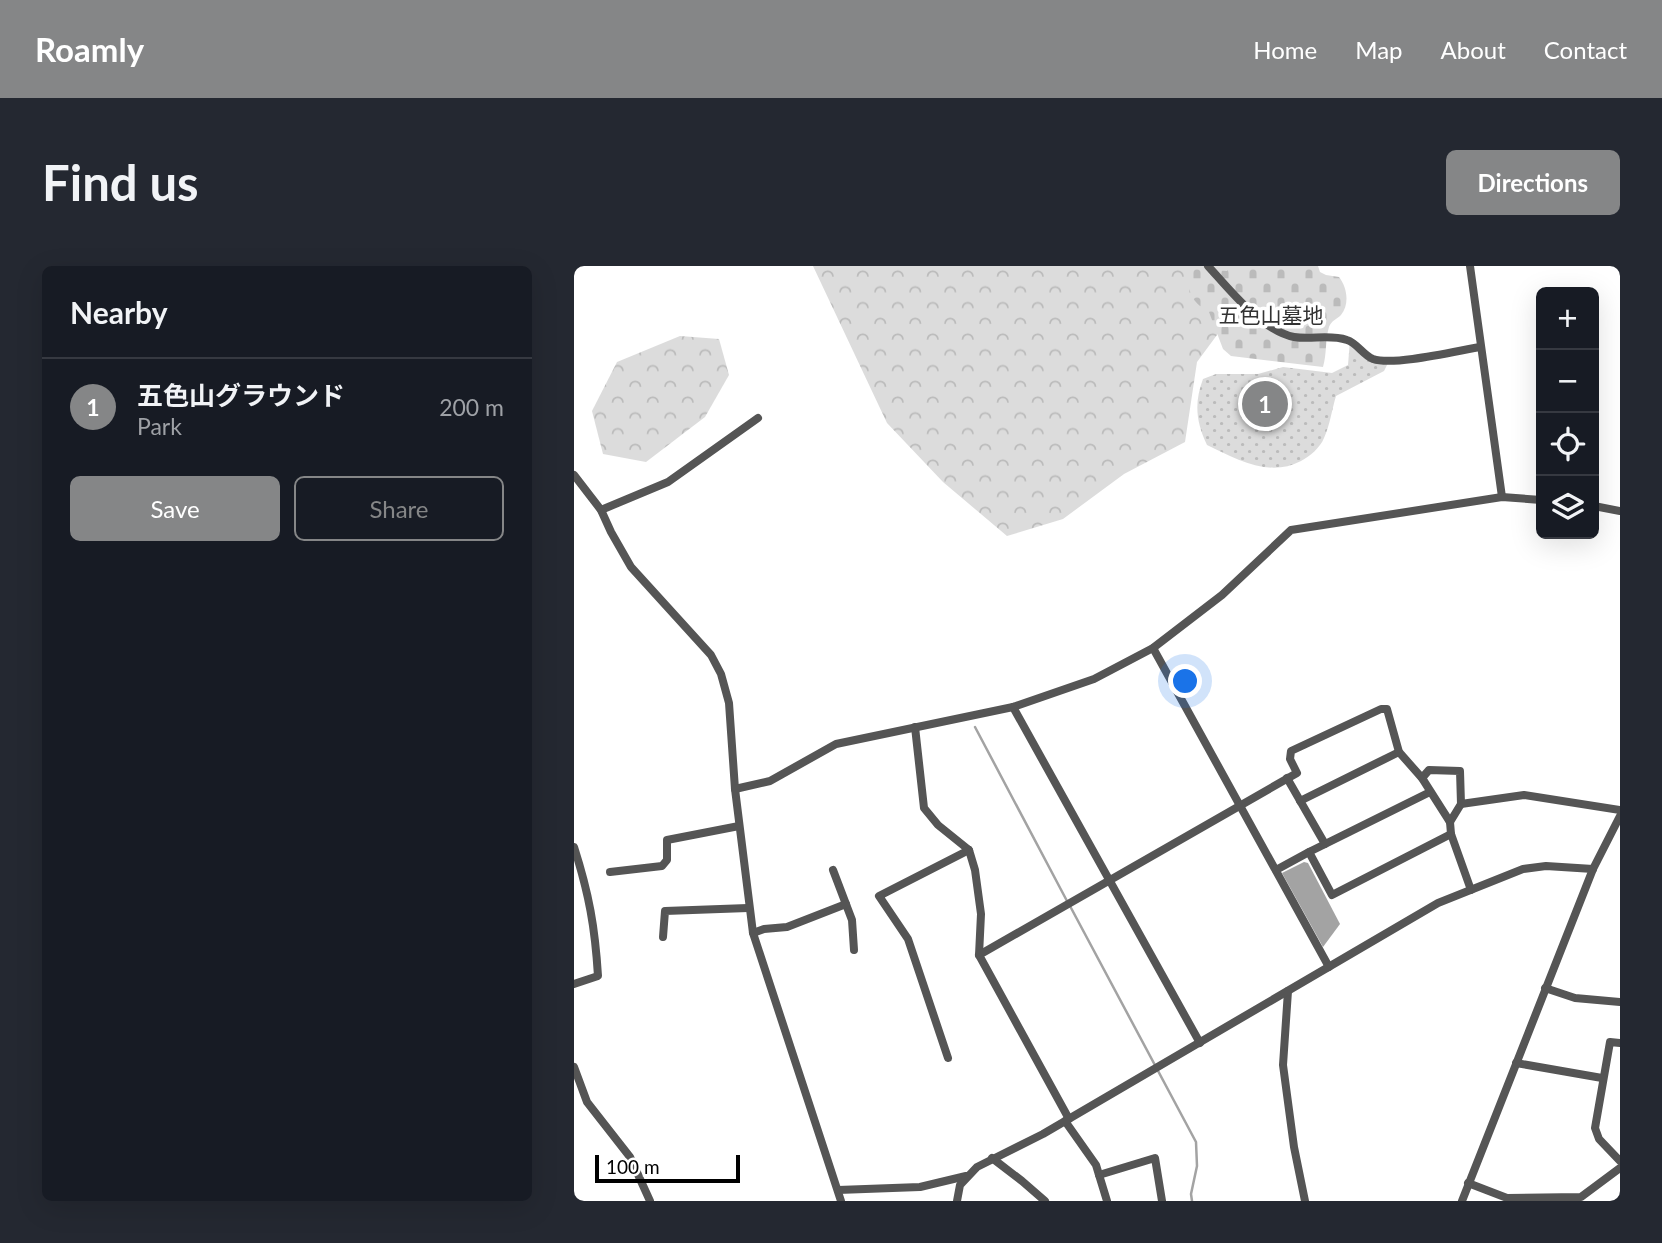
<!DOCTYPE html>
<html lang="en">
<head>
<meta charset="utf-8">
<style>
	:root { --surface:#171b24; --page:#242831; --text:#f1f3f6; --muted:#9ea1a6; --line:#363941; --accent:#858687 }
	body { margin:0; font-family:Lato,"Noto Sans JP",sans-serif; background:var(--page); color:var(--text) }
	.controls { position:absolute; right:21px; top:21px; display:grid; overflow:hidden; border-radius:10px; box-shadow:0 7px 28px #0002 }
	.controls button { width:63px; height:63px; display:grid; place-items:center; padding:0; border:0; border-bottom:2px solid var(--line); background:var(--surface); color:var(--text); font:35px sans-serif }
	.scale { position:absolute; left:21px; bottom:18px; width:145px; box-sizing:border-box; padding-left:7px; border:4px solid #000; border-top:0; font-size:19px; line-height:24px; white-space:nowrap; color:#000; -webkit-text-stroke:5px #fff; paint-order:stroke }
	.you { position:absolute; left:612px; top:416px; width:24px; height:24px; margin:-18px; border:5px solid #fff; border-radius:50%; background:#1a73e8; box-shadow:0 0 0 10px #1a73e833 }
	.badge { display:grid; place-items:center; width:46px; height:46px; border-radius:50%; background:var(--accent); color:#fff; font-size:23px; font-weight:700 }
	.pin { position:absolute; translate:-50% -50%; border:4px solid #fff; box-shadow:0 2px 7px #0006 }
	.list { margin:0; padding:0; list-style:none }
	h2 { display:flex; justify-content:space-between; align-items:center; height:91px; margin:0; padding:0 28px; font-size:30px }
	h2 small { font-size:23px; font-weight:400; color:var(--muted) }
	.list li { display:grid; grid-template-columns:46px 1fr auto; gap:21px; align-items:center; box-sizing:border-box; height:98px; padding:0 28px; border-top:2px solid var(--line) }
	.list b { display:block; font-size:26px; white-space:nowrap }
	.list p { margin:0; font-size:23px; white-space:nowrap; color:var(--muted) }
	.list em { font-size:23px; font-style:normal; color:var(--muted) }
	.actions { display:flex; gap:14px; padding:21px 28px }
	.actions a { flex:1; padding:16px 0; border:2px solid var(--accent); border-radius:10px; text-align:center; font-size:24px; color:var(--accent) }
	.actions .main { background:var(--accent); color:#fff }
	.icon { flex:none; width:38px; height:38px; fill:none; stroke:currentColor; stroke-width:2; stroke-linecap:round; stroke-linejoin:round }
	.map { position:relative; flex:none; width:1046px; height:935px; overflow:hidden; border-radius:10px }
	header { display:flex; align-items:center; gap:42px; box-sizing:border-box; height:98px; padding:0 35px; background:var(--accent); color:#fff }
	header strong { font-size:33px }
	nav { display:flex; gap:38px; margin-inline-start:auto; font-size:24px }
	.intro { display:flex; align-items:center; justify-content:space-between; box-sizing:border-box; height:168px; padding:0 42px }
	h1 { margin:0; font-size:49px }
	.button { padding:18px 32px; border-radius:10px; background:var(--accent); color:#fff; font-size:24px; font-weight:700 }
	main { display:flex; gap:42px; padding:0 42px }
	aside { flex:1; background:var(--surface); border-radius:10px; box-shadow:0 7px 28px #0002 }
	.map>svg:first-child { display:block }
</style>
</head>
<body>
<header>
<strong>Roamly</strong>
<nav><a>Home</a><a>Map</a><a>About</a><a>Contact</a></nav>
</header>
<div class="intro"><h1>Find us</h1><a class="button">Directions</a></div>
<main>
<aside>
<h2>Nearby<small></small></h2>
<ul class="list">
<li><span class="badge">1</span><div><b>五色山グラウンド</b><p>Park</p></div><em>200 m</em></li>
</ul>
<div class="actions"><a class="main">Save</a><a>Share</a></div>
</aside>
<div class="map">
<svg width="1046" height="935" viewBox="0 0 1046 935">
	<defs>
		<pattern id="forest-crowns" width="20" height="18" patternUnits="userSpaceOnUse" patternTransform="scale(1.75)"><rect width="20" height="18" fill="#dcdcdc"/><path d="M2 6a3 3 0 1 1 6 0M12 15a3 3 0 1 1 6 0" fill="none" stroke="#bbb"/></pattern>
		<pattern id="cemetery-stones" width="16" height="16" patternUnits="userSpaceOnUse" patternTransform="scale(1.75)"><rect width="16" height="16" fill="#dcdcdc"/><path d="M2 7V4a2 2 0 0 1 4 0v3zM10 15v-3a2 2 0 0 1 4 0v3z" fill="#bbb"/></pattern>
		<pattern id="park-dots" width="8" height="8" patternUnits="userSpaceOnUse" patternTransform="scale(1.75)"><rect width="8" height="8" fill="#dcdcdc"/><path d="M2 2h.1M6 6h.1" fill="none" stroke="#bbb" stroke-width="1.8" stroke-linecap="round"/></pattern>
	</defs>
	<rect width="100%" height="100%" fill="#fff"/>
	<g fill="url(#forest-crowns)">
		<path d="M239,0H694L623,96L611,176L550,208L489,253L433,270L369,216L313,157Z"/>
		<path d="M106,70L145,73L155,109L131,151L72,196L29,188L18,145L43,96Z"/>
	</g>
	<path fill="url(#cemetery-stones)" d="M654,0H744L746,6L752,9L765,11C773,21 776,38 767,49C763,53 757,55 755,61C751,74 753,88 749,101L657,90L649,83L635,46C618,37 609,22 620,3L653,5Z"/>
	<path fill="url(#park-dots)" d="M776,74L799,93H816L810,105L762,130C758,143 756,159 750,172C746,182 736,190 727,195C695,212 662,193 633,179C622,156 620,137 629,113L642,108H684L709,101L758,107L774,99Z"/>
	<path fill="#a3a3a3" d="M730,596L734,597L766,658L749,681L708,607Z"/>
	<g fill="none" stroke-linecap="round" stroke-linejoin="round">
		<g stroke="#a3a3a3" stroke-width="2.5">
			<path d="M401,461L493,635"/>
			<path d="M496,640L622,876L623,900L617,928L618,935"/>
		</g>
		<g stroke="#555" stroke-width="8">
			<path d="M634,0C655,23 688,65 720,71C737,74 755,68 773,74C783,77 789,89 799,93C820,100 882,85 906,81"/>
			<path d="M896,0L928,231"/>
			<path d="M0,209L27,244L37,266L57,301L137,389L147,408L155,437L161,523L179,667L267,935"/>
			<path d="M1020,240L1046,245"/>
			<path d="M27,244L94,216L184,152"/>
			<path d="M579,382L755,701"/>
			<path d="M439,441L626,777"/>
			<path d="M341,461L350,542L364,559L395,584L401,604L407,648L405,689"/>
			<path d="M713,512L751,578"/>
			<path d="M848,512L855,504L886,505L887,538L876,556"/>
			<path d="M161,523L196,515L262,478L439,441L520,413L579,382L648,329L717,264L928,231L967,234"/>
			<path d="M856,526L735,586L758,629L877,568"/>
			<path d="M726,535L825,486"/>
			<path d="M887,538L950,529L1046,544"/>
			<path d="M0,581C15,628 21,661 24,710L0,718"/>
			<path d="M259,604L278,654L280,684"/>
			<path d="M702,604L735,586"/>
			<path d="M36,606L88,600L93,594V574L165,560"/>
			<path d="M179,667L190,663L213,661L272,638"/>
			<path d="M89,671L91,645L174,642"/>
			<path d="M971,722L1001,732L1046,736"/>
			<path d="M714,725L709,799L720,881L731,935"/>
			<path d="M1046,777L1036,776L1021,862L1025,873L1046,895"/>
			<path d="M374,792L334,673L305,630L395,584"/>
			<path d="M942,797L1028,812"/>
			<path d="M0,801L13,836L56,891L76,935"/>
			<path d="M495,853L405,689L723,507L716,493L717,485L807,443H813L825,486L848,512L876,556L877,568L897,624"/>
			<path d="M491,855L522,899L533,935"/>
			<path d="M418,892L448,915L471,935"/>
			<path d="M525,909L581,892L588,935"/>
			<path d="M894,917L933,932L1007,931L1046,902"/>
			<path d="M264,924L346,921L392,910"/>
			<path d="M383,935L386,919L403,901L469,868L864,637L949,603L972,600L1019,603"/>
			<path d="M888,935L1019,603L1046,550"/>
		</g>
	</g>
	<g text-anchor="middle" dominant-baseline="central" stroke-width="7" stroke-linejoin="round" paint-order="stroke">
		<g font-size="21" fill="#333" stroke="#fff">
			<text x="697" y="48">五色山墓地</text>
		</g>
	</g>
</svg>
<div class="controls">
<button>+</button>
<button>−</button>
<button><svg class="icon" aria-label="locate" viewBox="0 0 24 24"><circle cx="12" cy="12" r="6"/><path d="M12 2v4M12 18v4M2 12h4M18 12h4"/></svg></button>
<button><svg class="icon" aria-label="layers" viewBox="0 0 24 24"><path d="M12 4l9 5-9 5-9-5zM3 14l9 5 9-5"/></svg></button>
</div>
<div class="scale">100 m</div>
<div class="you"></div>
<div class="pin badge" style="left:691px;top:138px">1</div>
</div>
</main>
</body>
</html>
